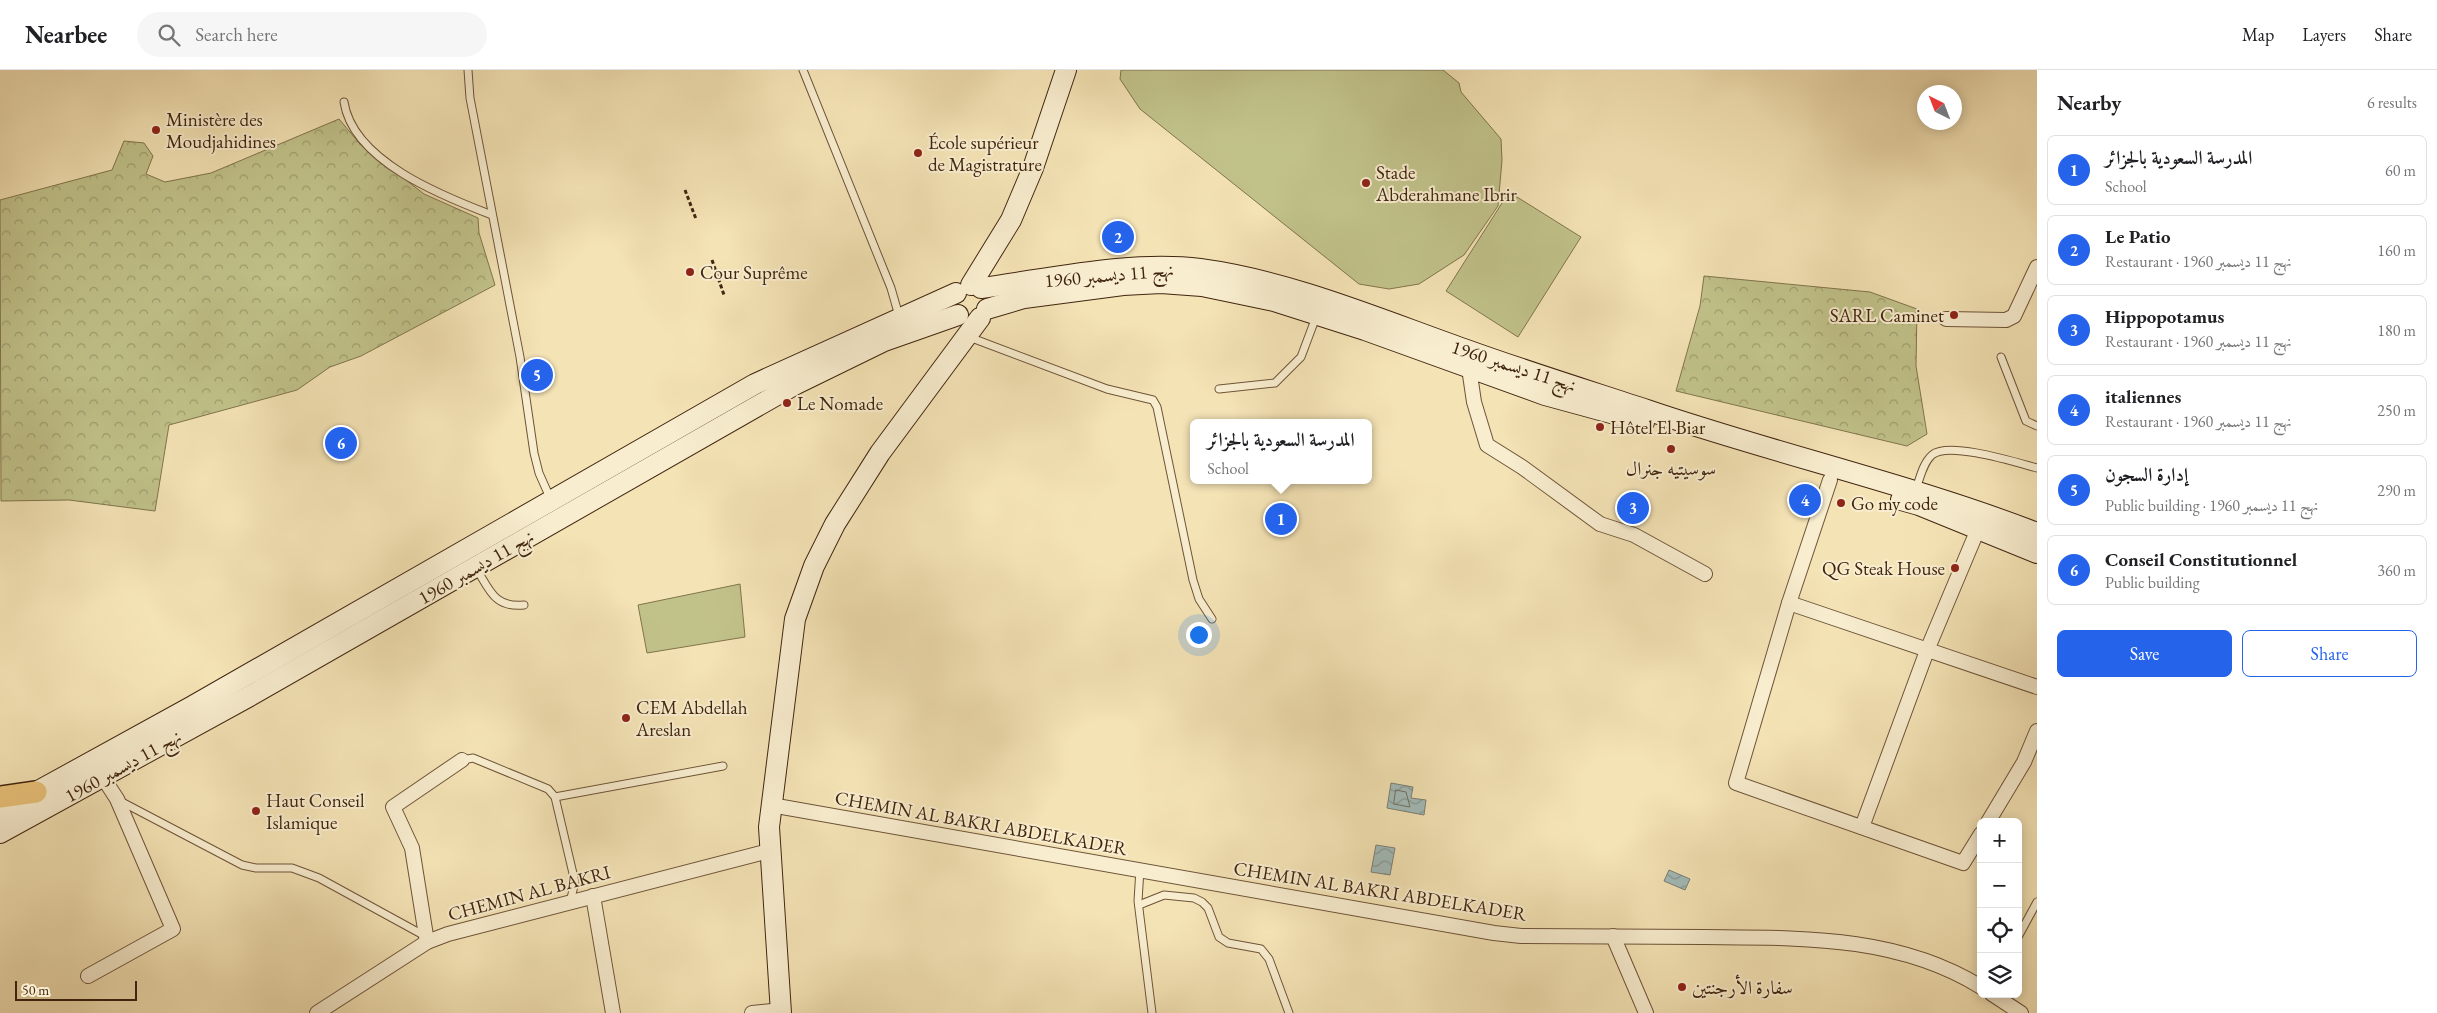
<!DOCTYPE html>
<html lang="en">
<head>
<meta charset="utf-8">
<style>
	:root { --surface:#fff; --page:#f6f6f6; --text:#202124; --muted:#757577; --line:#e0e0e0; --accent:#2563eb }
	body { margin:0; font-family:"EB Garamond",Amiri,serif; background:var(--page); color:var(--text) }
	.controls { position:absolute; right:15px; bottom:15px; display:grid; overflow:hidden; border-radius:8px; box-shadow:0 2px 12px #0003 }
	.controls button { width:45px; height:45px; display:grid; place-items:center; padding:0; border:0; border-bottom:1px solid var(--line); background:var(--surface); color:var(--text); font:25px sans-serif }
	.compass { position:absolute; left:1917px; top:15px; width:45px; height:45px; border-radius:50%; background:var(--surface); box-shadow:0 2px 12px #0003; rotate:318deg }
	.scale { position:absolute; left:15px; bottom:12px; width:122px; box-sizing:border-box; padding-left:5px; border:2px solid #41250f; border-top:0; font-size:14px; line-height:18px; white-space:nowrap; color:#41250f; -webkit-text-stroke:4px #f8edcf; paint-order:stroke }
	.you { position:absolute; left:1198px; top:564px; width:18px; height:18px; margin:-12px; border:4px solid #fff; border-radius:50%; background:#1a73e8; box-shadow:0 0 0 8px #1a73e833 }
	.badge { display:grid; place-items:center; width:32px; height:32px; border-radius:50%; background:var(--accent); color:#fff; font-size:16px; font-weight:700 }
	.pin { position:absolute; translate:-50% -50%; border:2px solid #fff; box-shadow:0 1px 5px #0006 }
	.popup { position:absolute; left:1190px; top:349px; width:182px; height:65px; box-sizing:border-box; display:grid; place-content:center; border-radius:8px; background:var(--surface); filter:drop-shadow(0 1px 4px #0005); font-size:16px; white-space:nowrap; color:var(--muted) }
	.popup b { font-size:19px; color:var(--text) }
	.popup::after { content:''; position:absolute; left:50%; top:100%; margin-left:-10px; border:10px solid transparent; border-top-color:var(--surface) }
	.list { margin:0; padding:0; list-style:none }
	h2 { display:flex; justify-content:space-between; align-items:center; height:65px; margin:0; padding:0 20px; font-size:21px }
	h2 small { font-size:16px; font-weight:400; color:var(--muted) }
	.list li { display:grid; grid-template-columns:32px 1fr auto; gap:15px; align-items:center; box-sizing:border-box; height:70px; margin:0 10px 10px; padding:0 10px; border:1px solid var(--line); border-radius:8px }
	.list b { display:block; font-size:19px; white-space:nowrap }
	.list p { margin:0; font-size:16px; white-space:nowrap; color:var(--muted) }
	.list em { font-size:16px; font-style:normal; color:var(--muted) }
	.actions { display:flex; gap:10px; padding:15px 20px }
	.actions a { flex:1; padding:11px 0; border:1px solid var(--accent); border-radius:8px; text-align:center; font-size:18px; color:var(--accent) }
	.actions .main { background:var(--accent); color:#fff }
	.icon { flex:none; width:28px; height:28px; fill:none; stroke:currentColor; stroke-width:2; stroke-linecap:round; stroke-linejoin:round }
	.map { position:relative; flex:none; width:2037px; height:943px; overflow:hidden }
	header { display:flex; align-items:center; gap:30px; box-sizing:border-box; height:70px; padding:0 25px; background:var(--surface); border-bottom:1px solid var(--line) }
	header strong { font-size:24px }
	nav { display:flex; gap:28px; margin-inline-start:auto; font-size:18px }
	.search { width:350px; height:45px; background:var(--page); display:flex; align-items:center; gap:12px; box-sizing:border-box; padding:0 18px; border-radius:28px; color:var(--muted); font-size:19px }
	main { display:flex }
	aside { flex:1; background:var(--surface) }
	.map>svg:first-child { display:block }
</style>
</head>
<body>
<header>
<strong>Nearbee</strong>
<div class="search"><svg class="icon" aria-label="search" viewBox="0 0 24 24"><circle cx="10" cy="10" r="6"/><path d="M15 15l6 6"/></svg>Search here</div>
<nav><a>Map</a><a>Layers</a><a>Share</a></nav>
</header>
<main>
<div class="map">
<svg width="2037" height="943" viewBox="0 0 2037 943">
	<defs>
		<pattern id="forest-crowns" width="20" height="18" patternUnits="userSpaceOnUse" patternTransform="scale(1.25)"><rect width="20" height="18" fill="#c1c28a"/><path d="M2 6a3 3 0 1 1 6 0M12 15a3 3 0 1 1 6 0" fill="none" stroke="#9e9d6f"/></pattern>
		<pattern id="water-waves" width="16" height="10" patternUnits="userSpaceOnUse" patternTransform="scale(1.25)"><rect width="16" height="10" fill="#a2bbb9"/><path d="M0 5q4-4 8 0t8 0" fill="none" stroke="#869895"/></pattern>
	</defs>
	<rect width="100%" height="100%" fill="#f4e3b5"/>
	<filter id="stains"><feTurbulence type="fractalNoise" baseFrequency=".004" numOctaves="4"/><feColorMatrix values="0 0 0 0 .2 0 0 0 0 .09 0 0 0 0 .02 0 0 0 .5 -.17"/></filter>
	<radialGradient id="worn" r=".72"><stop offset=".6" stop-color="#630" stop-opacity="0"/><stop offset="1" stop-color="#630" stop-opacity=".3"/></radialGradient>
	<g fill="url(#forest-crowns)" stroke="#81744c">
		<path d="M339,49L360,74L424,124L478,148L479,163L495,215L361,286L330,297L297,320L169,355L155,441L69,430L1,431L0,130L112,100L124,71L144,73L153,86L146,104L165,112L211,103Z"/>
		<path d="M1704,206L1870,222L1917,239L1916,296L1927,364L1907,376L1676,321L1700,236Z"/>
	</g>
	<g fill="#c1c28a" stroke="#81744c">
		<path d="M1121,0H1443L1459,13L1461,22L1501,69L1502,90L1498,136L1464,185L1419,214L1389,219L1359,214L1140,39L1120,9Z"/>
		<path d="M1509,122L1581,167L1518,267L1446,221Z"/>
		<path d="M740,514L745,567L647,583L638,535Z"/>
	</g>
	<g fill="url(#water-waves)" stroke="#7b7f75">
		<path d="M1391,713L1413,717L1411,728L1426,730L1424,745L1387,738Z"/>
		<path d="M1376,775L1395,778L1390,805L1371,802Z"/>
		<path d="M1669,800L1690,809L1685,820L1664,811Z"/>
	</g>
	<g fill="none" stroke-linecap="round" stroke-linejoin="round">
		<path stroke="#727064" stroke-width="1" d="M1396,720L1406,722L1410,737L1394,734Z"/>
		<defs>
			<g id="service">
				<path d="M468,0L470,28L520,287L534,383L539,403L551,430"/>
				<path d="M803,0L891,218L899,246"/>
				<path d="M344,32C353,91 442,126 492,145"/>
				<path d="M969,267L1107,319L1153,330L1157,337L1193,510L1199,529L1212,549"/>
				<path d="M2001,287L2026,351L2037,356"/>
				<path d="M1219,319L1275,313L1301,287L1316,247"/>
				<path d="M1916,419C1920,408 1923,393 1932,385C1948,371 2015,392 2037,398"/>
				<path d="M476,498C490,520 494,538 524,535"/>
				<path d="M462,690L473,688L548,719L555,727L575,812L570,832"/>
				<path d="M555,727L723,696"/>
				<path d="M120,731L242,795L256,798H292L319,808L425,866"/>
				<path d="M1140,799L1138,831L1152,943"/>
				<path d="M1139,835L1164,825L1194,828L1202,832L1208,838L1219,867L1228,873L1261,879L1269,889L1289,943"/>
				<path d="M2018,867L2037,832"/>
			</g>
			<g id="minor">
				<path d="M1946,249L2006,250L2014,246L2037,197"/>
				<path d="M1469,298L1474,332L1487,375L1522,397L1600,454L1634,465L1705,504"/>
				<path d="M1830,410L1789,533L1736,713L1963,793L1981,764"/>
				<path d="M1789,533L2037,617"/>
				<path d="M771,735L1494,863L1521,866C1582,866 1643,867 1704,867C1799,868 1897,865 1981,917"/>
				<path d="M1988,752L2024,692L2037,661"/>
				<path d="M1862,757L1928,578L1978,459"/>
				<path d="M593,826L613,943"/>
				<path d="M1613,866L1646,943"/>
				<path d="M427,872L412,778L393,737L462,690"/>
				<path d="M88,906L173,859L117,729L102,706"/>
				<path d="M1992,924L2021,943"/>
				<path d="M317,943L427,872L448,864L769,781"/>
				<path d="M752,943L781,940"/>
			</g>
			<g id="secondary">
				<path d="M971,215L1011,150L1033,98L1066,0"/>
				<path d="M981,218C1049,209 1133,190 1200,199C1290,211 1379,249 1464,279C1525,301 1586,320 1647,340C1776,384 1910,414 2037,463"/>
				<path d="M987,239L1024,228L1123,215L1161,213L1202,216L1274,231L1365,260L1545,325L1644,352"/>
				<path d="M1901,430L1919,435L2037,483"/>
				<path d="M0,742L191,637L755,314L956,223"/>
				<path d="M0,763L248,627L796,314L884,271L958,245"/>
				<path d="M781,943L769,757L795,549L814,496L835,454L880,383L980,248"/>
			</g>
			<path id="primary" d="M0,727L36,722"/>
		</defs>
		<use href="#service" stroke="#6e5438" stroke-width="9"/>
		<use href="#minor" stroke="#6e5438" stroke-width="16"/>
		<use href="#secondary" stroke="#41250f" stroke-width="22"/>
		<use href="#primary" stroke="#41250f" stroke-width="24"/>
		<g stroke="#41250f" stroke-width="3" stroke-dasharray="4 2.5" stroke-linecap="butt">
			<path d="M685,120L696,149"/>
			<path d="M712,190L724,225"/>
		</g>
		<use href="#service" stroke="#f8edcf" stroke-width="7"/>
		<use href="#minor" stroke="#f8edcf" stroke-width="14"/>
		<use href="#secondary" stroke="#f8edcf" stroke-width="20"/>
		<use href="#primary" stroke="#eac27a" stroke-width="21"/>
	</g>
	<g fill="#8f2418" stroke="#f8edcf" stroke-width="2">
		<circle cx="156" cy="60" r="5"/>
		<circle cx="918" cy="83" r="5"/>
		<circle cx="1366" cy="113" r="5"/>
		<circle cx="690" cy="202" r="5"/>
		<circle cx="1954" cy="245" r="5"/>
		<circle cx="787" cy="333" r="5"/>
		<circle cx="1600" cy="357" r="5"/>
		<circle cx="1671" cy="379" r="5"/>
		<circle cx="1841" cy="433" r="5"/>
		<circle cx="1955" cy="498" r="5"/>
		<circle cx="626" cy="648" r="5"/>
		<circle cx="256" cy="741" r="5"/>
		<circle cx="1682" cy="917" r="5"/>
	</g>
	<g text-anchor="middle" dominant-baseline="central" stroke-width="4" stroke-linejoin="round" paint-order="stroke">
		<g font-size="19" fill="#41250f" stroke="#f8edcf" text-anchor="start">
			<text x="166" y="49">Ministère des<tspan x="166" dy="22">Moudjahidines</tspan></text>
			<text x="928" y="72">École supérieur<tspan x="928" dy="22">de Magistrature</tspan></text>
			<text x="1376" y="102">Stade<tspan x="1376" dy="22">Abderahmane Ibrir</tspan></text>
			<text x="700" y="202">Cour Suprême</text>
			<text x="1944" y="245" text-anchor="end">SARL Caminet</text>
			<text x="797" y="333">Le Nomade</text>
			<text x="1610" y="357">Hôtel El Biar</text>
			<text x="1671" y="398" text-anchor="middle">سوسيتيه جنرال</text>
			<text x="1851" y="433">Go my code</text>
			<text x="1945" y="498" text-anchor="end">QG Steak House</text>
			<text x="636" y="637">CEM Abdellah<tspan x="636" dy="22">Areslan</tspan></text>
			<text x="266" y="730">Haut Conseil<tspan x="266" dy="22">Islamique</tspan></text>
			<text x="1692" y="917">سفارة الأرجنتين</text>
		</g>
		<g font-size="19" fill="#41250f" stroke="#f8edcf">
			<text transform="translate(1109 205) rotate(-5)">نهج 11 ديسمبر 1960</text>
			<text transform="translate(1514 296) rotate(18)">نهج 11 ديسمبر 1960</text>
			<text transform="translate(476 497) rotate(-30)">نهج 11 ديسمبر 1960</text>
			<text transform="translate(123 696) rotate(-29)">نهج 11 ديسمبر 1960</text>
			<text transform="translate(981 753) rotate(10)">CHEMIN AL BAKRI ABDELKADER</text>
			<text transform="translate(1380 821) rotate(9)">CHEMIN AL BAKRI ABDELKADER</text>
			<text transform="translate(529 823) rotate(-15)">CHEMIN AL BAKRI</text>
		</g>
	</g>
	<rect width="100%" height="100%" filter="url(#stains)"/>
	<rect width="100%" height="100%" fill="url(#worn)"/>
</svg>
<div class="controls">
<button>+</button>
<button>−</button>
<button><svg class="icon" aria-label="locate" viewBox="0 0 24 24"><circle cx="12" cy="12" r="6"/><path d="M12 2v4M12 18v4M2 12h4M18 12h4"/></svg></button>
<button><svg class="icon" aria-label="layers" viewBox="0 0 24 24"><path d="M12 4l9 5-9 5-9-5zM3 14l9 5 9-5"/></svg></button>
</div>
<svg class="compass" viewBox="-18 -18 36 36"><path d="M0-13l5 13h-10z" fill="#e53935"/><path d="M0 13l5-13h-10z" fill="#757577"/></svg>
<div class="scale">50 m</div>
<div class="you"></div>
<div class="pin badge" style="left:1281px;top:449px">1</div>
<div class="popup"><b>المدرسة السعودية بالجزائر</b>School</div>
<div class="pin badge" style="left:1118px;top:167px">2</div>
<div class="pin badge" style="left:1633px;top:438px">3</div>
<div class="pin badge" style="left:1805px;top:430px">4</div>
<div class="pin badge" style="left:537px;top:305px">5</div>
<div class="pin badge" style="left:341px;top:373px">6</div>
</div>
<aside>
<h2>Nearby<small>6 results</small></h2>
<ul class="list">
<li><span class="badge">1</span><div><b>المدرسة السعودية بالجزائر</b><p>School</p></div><em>60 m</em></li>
<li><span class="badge">2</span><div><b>Le Patio</b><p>Restaurant · نهج 11 ديسمبر 1960</p></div><em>160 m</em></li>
<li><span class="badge">3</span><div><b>Hippopotamus</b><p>Restaurant · نهج 11 ديسمبر 1960</p></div><em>180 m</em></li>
<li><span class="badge">4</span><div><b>italiennes</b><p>Restaurant · نهج 11 ديسمبر 1960</p></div><em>250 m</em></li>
<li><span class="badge">5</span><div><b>إدارة السجون</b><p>Public building · نهج 11 ديسمبر 1960</p></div><em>290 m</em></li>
<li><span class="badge">6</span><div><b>Conseil Constitutionnel</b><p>Public building</p></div><em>360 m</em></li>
</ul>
<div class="actions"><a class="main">Save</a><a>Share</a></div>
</aside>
</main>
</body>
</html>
